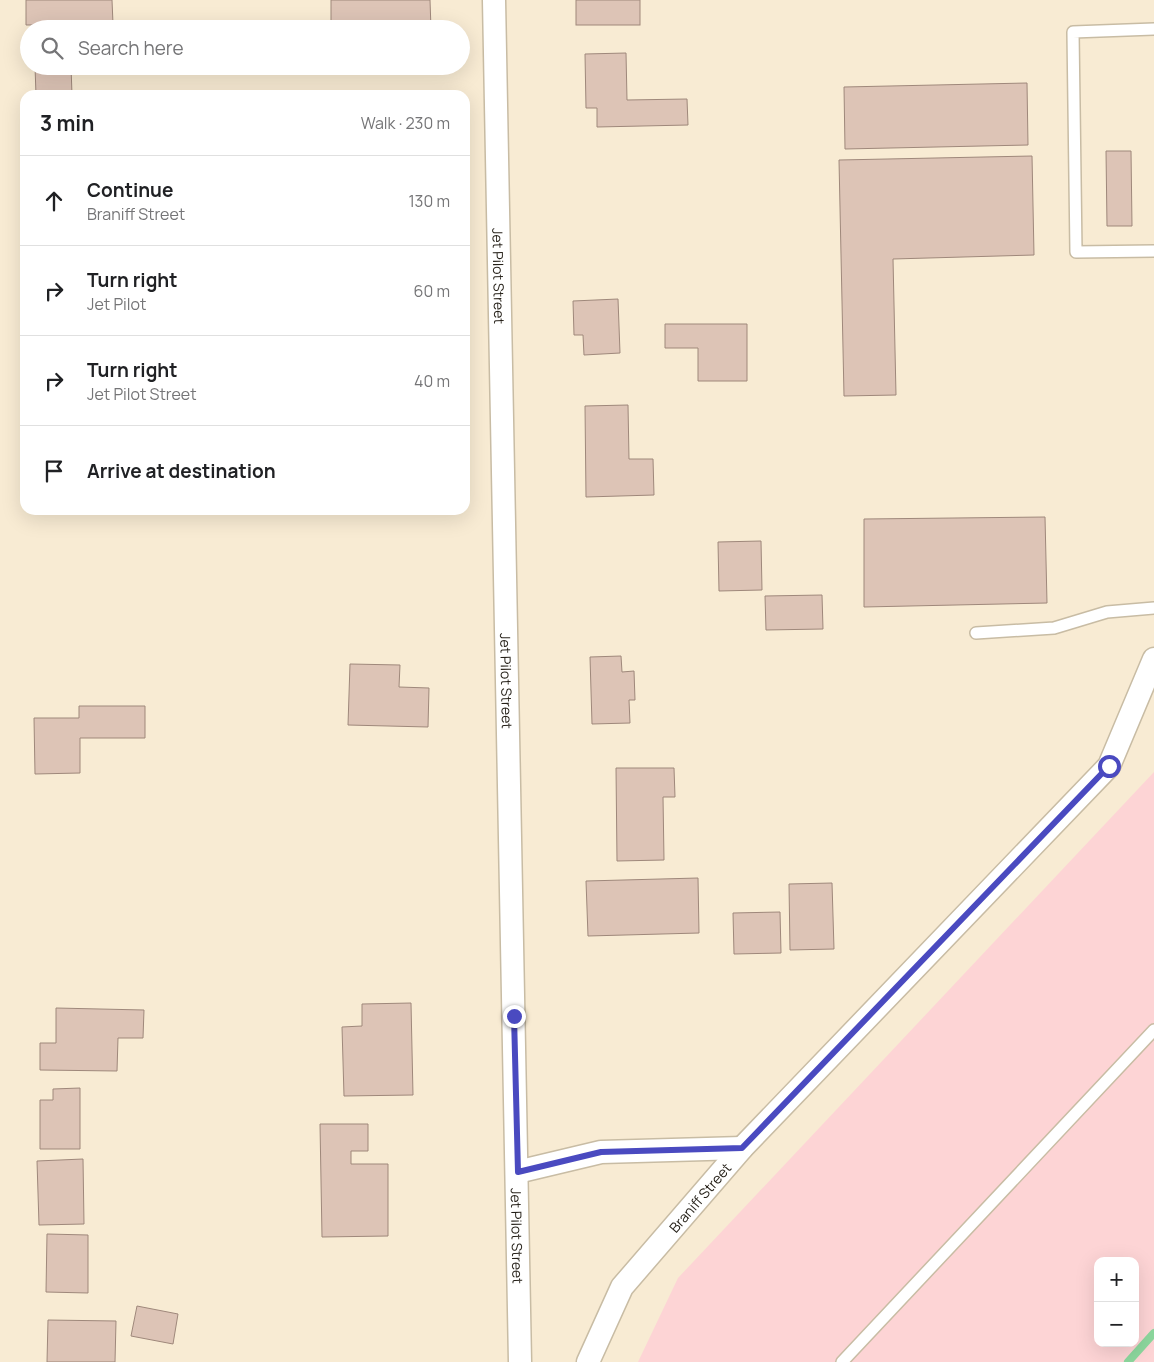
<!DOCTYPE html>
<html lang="en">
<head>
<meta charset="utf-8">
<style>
	:root { --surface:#fff; --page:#f2f2f2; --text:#202124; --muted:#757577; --line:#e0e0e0 }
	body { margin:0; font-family:Manrope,sans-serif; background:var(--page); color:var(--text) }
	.controls { position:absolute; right:15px; bottom:15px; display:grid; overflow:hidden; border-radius:10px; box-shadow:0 5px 20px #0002 }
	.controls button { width:45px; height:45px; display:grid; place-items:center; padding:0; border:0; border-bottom:1px solid var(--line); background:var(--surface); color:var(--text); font:25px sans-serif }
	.stop { position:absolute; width:15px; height:15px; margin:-11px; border:4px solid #4a4ac0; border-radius:50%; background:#fff }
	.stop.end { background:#4a4ac0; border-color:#fff; box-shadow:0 1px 5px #0008 }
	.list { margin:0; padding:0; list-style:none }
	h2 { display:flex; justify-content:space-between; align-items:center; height:65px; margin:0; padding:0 20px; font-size:21px }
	h2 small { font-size:16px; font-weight:400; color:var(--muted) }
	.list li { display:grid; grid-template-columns:32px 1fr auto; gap:15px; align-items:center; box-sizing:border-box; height:90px; padding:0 20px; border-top:1px solid var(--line) }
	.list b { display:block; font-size:19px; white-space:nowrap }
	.list p { margin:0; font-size:16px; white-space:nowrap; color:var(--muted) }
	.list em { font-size:16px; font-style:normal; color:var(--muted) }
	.icon { flex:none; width:28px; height:28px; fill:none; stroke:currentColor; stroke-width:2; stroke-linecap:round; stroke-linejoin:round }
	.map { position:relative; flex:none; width:1154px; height:1362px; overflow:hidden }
	.search { position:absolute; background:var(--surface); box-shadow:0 5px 20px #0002; left:20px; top:20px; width:450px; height:55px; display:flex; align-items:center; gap:12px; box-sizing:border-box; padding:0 18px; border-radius:28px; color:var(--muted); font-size:19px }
	.panel { position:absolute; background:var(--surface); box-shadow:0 5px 20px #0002; left:20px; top:90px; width:450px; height:425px; border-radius:15px }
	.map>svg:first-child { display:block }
</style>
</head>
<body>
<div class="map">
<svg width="1154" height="1362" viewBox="0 0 1154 1362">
	<rect width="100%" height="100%" fill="#f8ebd3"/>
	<path fill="#fdd4d5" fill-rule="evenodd" d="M1154,772V1362H638L678,1278ZM1098,1261H1135V1343H1098Z"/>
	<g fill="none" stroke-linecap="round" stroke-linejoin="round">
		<path stroke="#8cd79d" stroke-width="8" d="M1128,1362L1154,1333"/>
	</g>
	<g fill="#ddc4b6" stroke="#9f887b">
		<path d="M26,0H112L113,24L26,25Z"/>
		<path d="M331,0H430L431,29H331Z"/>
		<rect x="576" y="0" width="64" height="25"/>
		<path d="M626,53L627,100L687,99L688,125L597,127V108H586L585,54Z"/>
		<path d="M35,66H71L72,95H36Z"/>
		<path d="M106,66H136V68L106,70Z"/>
		<path d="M1027,83L1028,145L845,149L844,87Z"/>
		<path d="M1106,151H1131L1132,226H1107Z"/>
		<path d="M1032,156L1034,255L893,259L896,395L844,396L839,160Z"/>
		<path d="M618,299L620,353L584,355L583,335H574L573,301Z"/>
		<path d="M665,324H747V381H698V348H665Z"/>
		<path d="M628,405L629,459H653L654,495L586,497L585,406Z"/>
		<rect x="239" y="510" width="31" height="2"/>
		<path d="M1045,517L1047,603L864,607V519Z"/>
		<path d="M761,541L762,590L719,591L718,542Z"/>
		<path d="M822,595L823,629L766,630L765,596Z"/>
		<path d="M621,656L622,672L634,671L635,700H629L630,723L592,724L590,657Z"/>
		<path d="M350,664L400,665L399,687L429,688L428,727L348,725Z"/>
		<path d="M79,706H145V738H80V773L35,774L34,718H79Z"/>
		<path d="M616,768H674L675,797H663L664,860L617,861Z"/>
		<path d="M698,878L699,933L588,936L586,881Z"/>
		<path d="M832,883L834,949L790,950L789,884Z"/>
		<path d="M780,912L781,953L734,954L733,913Z"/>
		<path d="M411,1003L413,1095L344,1096L342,1027L362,1026V1004Z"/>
		<path d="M56,1008L144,1010L143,1038H118L117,1071L40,1070V1043H56Z"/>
		<path d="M80,1088V1149H40V1100H53V1089Z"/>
		<path d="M320,1124H368V1151H351V1164H388V1236L322,1237Z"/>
		<path d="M83,1159L84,1224L39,1225L37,1161Z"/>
		<path d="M47,1234L88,1235V1293L46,1292Z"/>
		<path d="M137,1306L178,1314L173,1344L131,1336Z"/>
		<path d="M48,1320L116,1321L115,1362H47Z"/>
	</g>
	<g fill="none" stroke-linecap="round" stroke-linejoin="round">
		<defs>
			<g id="service">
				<path d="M1154,29L1073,32L1076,252L1154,251"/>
				<path d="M976,633L1054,628L1107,612L1154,608"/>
				<path d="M842,1362L1154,1030"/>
			</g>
			<g id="minor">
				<path id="s1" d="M494,0L520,1362"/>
				<path d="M517,1172L601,1152L742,1148"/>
				<path id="s2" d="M588,1362L622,1287L742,1148L1109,766L1154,659"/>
			</g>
		</defs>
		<use href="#service" stroke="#c8bca4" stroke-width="14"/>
		<use href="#minor" stroke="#c8bca4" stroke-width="25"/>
		<use href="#service" stroke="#fff" stroke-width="11"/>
		<use href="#minor" stroke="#fff" stroke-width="22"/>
	</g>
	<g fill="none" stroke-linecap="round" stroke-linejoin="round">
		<path stroke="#4a4ac0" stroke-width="6" d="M514,1016L518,1172L601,1152L742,1148L1109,766"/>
	</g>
	<g text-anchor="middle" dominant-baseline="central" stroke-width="4" stroke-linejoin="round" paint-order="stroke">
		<g font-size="14" fill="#241f17" stroke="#fffaf0">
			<text stroke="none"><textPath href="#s1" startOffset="276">Jet Pilot Street</textPath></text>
			<text stroke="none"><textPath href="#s1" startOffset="681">Jet Pilot Street</textPath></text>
			<text stroke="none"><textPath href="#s2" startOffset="201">Braniff Street</textPath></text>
			<text stroke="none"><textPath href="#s1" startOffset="1236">Jet Pilot Street</textPath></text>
		</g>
	</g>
</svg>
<div class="controls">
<button>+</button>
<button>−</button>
</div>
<div class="stop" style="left:1109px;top:766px"></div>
<div class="stop end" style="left:514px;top:1016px"></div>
<div class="search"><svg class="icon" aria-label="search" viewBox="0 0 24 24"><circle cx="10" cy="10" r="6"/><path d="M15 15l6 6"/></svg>Search here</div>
<section class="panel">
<h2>3 min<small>Walk · 230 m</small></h2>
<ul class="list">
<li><svg class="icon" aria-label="ahead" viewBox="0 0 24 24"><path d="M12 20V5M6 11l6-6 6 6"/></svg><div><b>Continue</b><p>Braniff Street</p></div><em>130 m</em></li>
<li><svg class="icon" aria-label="right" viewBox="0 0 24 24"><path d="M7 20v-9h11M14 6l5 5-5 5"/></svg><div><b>Turn right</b><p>Jet Pilot</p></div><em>60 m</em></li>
<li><svg class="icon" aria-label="right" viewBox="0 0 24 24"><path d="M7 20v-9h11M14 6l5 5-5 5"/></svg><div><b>Turn right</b><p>Jet Pilot Street</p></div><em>40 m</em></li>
<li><svg class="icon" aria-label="arrive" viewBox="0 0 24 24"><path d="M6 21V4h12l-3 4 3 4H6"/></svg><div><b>Arrive at destination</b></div></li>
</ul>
</section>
</div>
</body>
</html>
